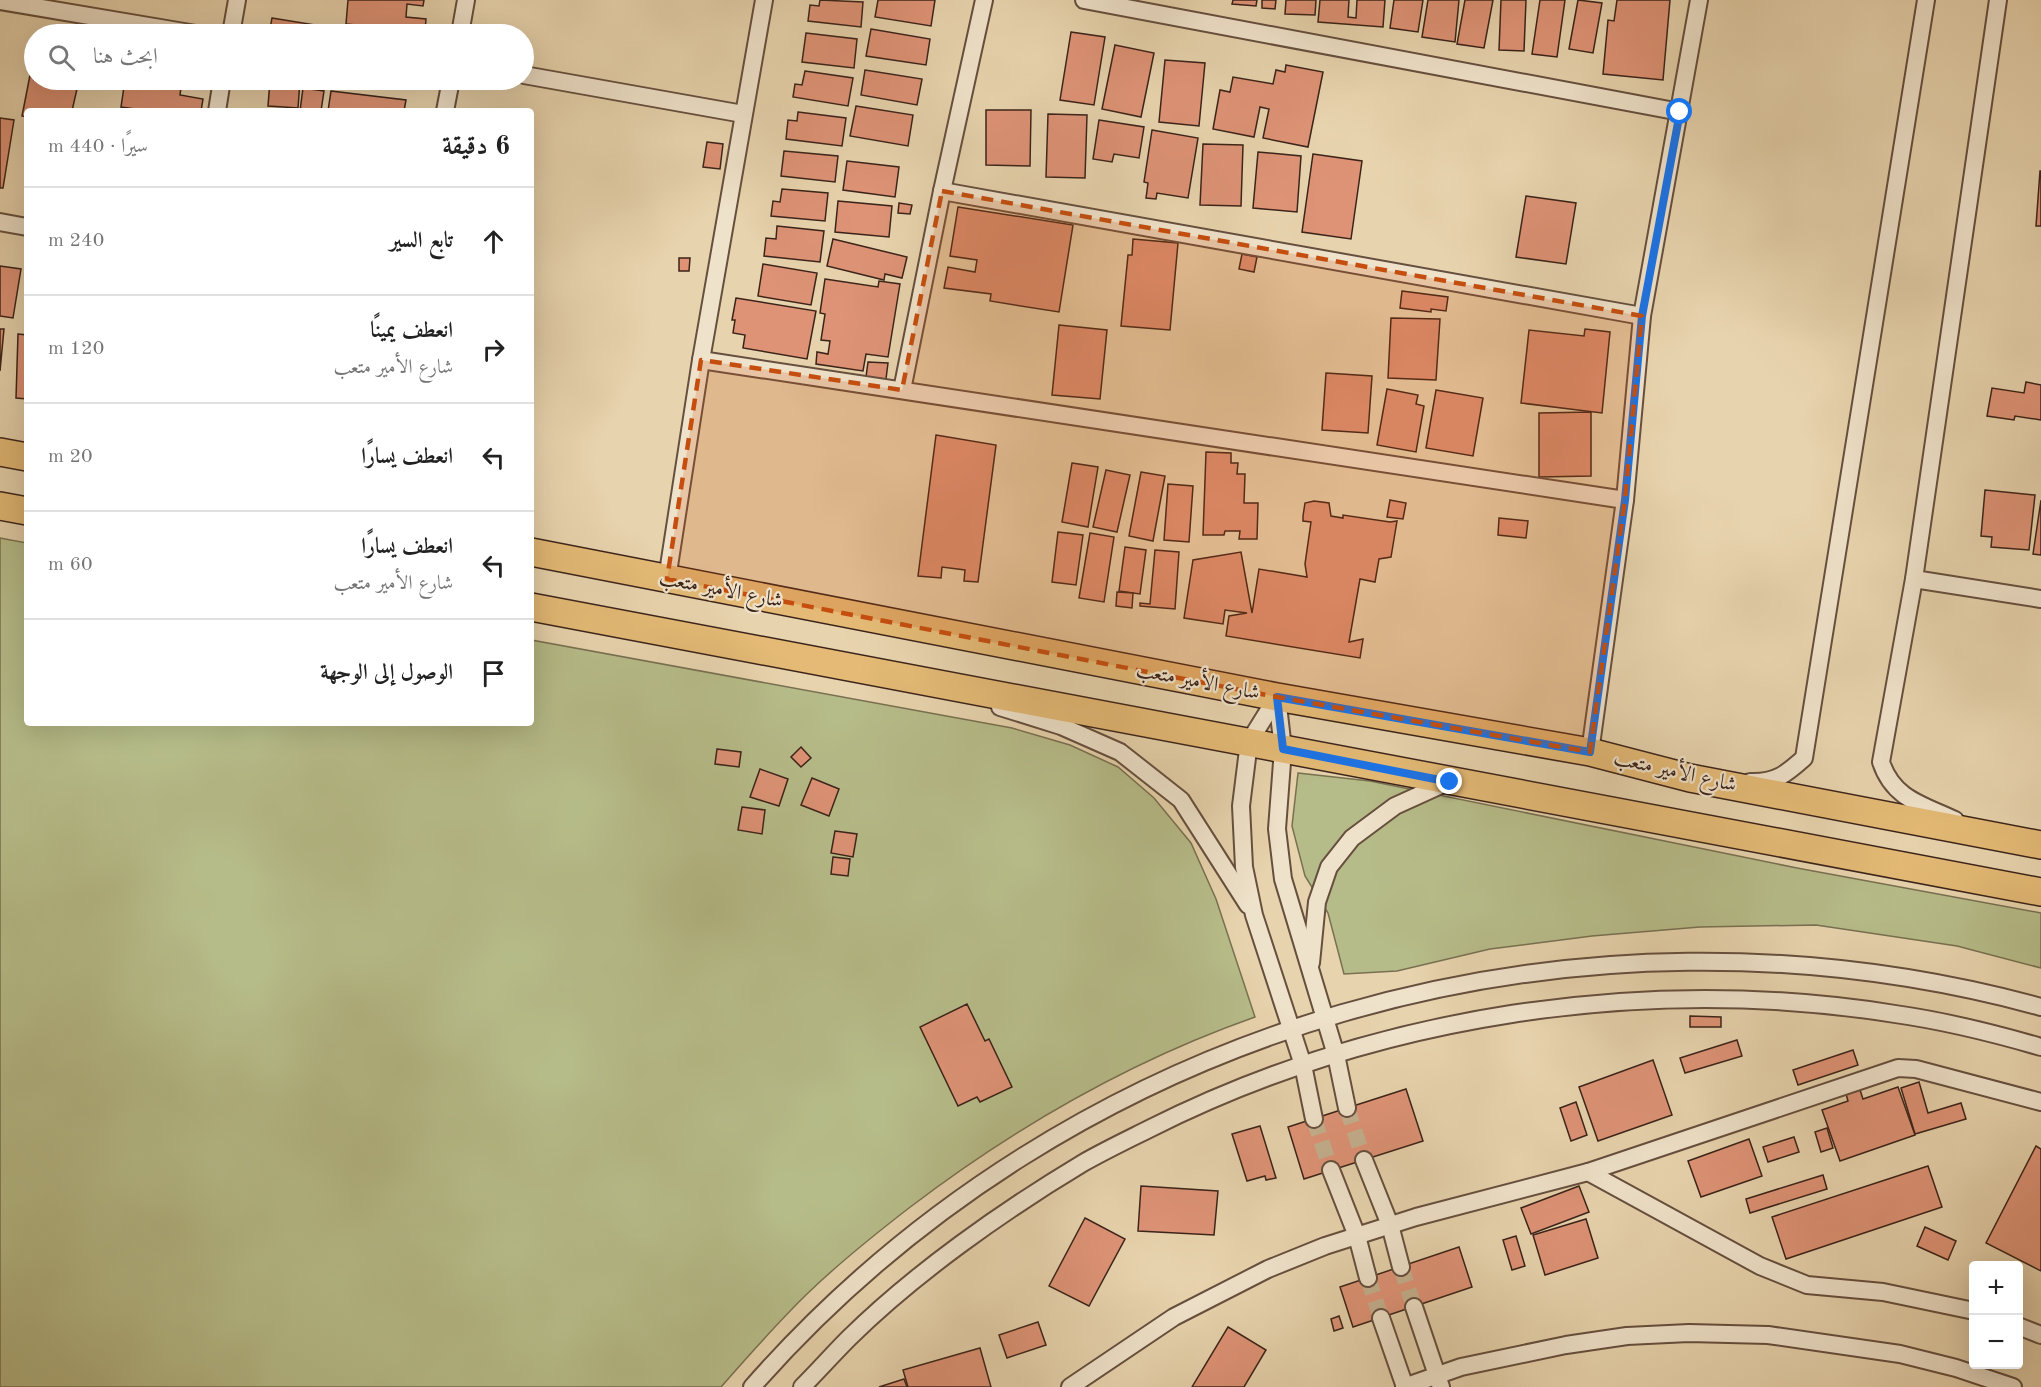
<!DOCTYPE html>
<html lang="ar">
<head>
<meta charset="utf-8">
<style>
	:root { --surface:#fff; --page:#f2f2f2; --text:#222; --muted:#767676; --line:#e0e0e0 }
	body { margin:0; font-family:"Old Standard TT",Amiri,serif; background:var(--page); color:var(--text); direction:rtl }
	.controls { position:absolute; right:18px; bottom:18px; display:grid; overflow:hidden; border-radius:6px; box-shadow:0 6px 24px #0002 }
	.controls button { width:54px; height:54px; display:grid; place-items:center; padding:0; border:0; border-bottom:2px solid var(--line); background:var(--surface); color:var(--text); font:30px sans-serif }
	.stop { position:absolute; width:18px; height:18px; margin:-14px; border:4px solid #1a73e8; border-radius:50%; background:#fff }
	.stop.end { background:#1a73e8; border-color:#fff; box-shadow:0 2px 6px #0008 }
	.list { margin:0; padding:0; list-style:none }
	h2 { display:flex; justify-content:space-between; align-items:center; height:78px; margin:0; padding:0 24px; font-size:26px }
	h2 small { font-size:20px; font-weight:400; color:var(--muted) }
	.list li { display:grid; grid-template-columns:39px 1fr auto; gap:18px; align-items:center; box-sizing:border-box; height:108px; padding:0 24px; border-top:2px solid var(--line) }
	.list b { display:block; font-size:22px; white-space:nowrap }
	.list p { margin:0; font-size:20px; white-space:nowrap; color:var(--muted) }
	.list em { font-size:20px; font-style:normal; color:var(--muted) }
	.icon { flex:none; width:33px; height:33px; fill:none; stroke:currentColor; stroke-width:2; stroke-linecap:round; stroke-linejoin:round }
	.map { position:relative; flex:none; width:2041px; height:1387px; overflow:hidden; direction:ltr }
	.search { position:absolute; background:var(--surface); box-shadow:0 6px 24px #0002; left:24px; top:24px; width:510px; height:66px; display:flex; align-items:center; gap:15px; box-sizing:border-box; padding:0 21px; border-radius:33px; color:var(--muted); font-size:22px }
	.panel { position:absolute; background:var(--surface); box-shadow:0 6px 24px #0002; left:24px; top:108px; width:510px; height:618px; border-radius:6px; direction:rtl }
	.map>svg:first-child { display:block }
</style>
</head>
<body>
<div class="map">
<svg width="2041" height="1387" viewBox="0 0 2041 1387">
	<rect width="100%" height="100%" fill="#e7d3ad"/>
	<filter id="stains"><feTurbulence type="fractalNoise" baseFrequency=".00333" numOctaves="4"/><feColorMatrix values="0 0 0 0 .2 0 0 0 0 .09 0 0 0 0 .02 0 0 0 .5 -.17"/></filter>
	<radialGradient id="worn" r=".72"><stop offset=".6" stop-color="#630" stop-opacity="0"/><stop offset="1" stop-color="#630" stop-opacity=".3"/></radialGradient>
	<g fill="#b6bc89" stroke="#787051" stroke-width="1.5">
		<path d="M0,538L27,543V723H531V640L1012,728L1070,745L1118,767L1154,798L1191,843L1216,899L1255,1017C1130,1061 1014,1128 909,1208C874,1235 839,1263 808,1293C777,1323 749,1355 721,1387H0Z"/>
		<path d="M1298,773L1370,781L1797,868L2041,913V968L1957,946L1816,925L1700,927L1592,936L1490,949L1397,971L1344,974L1328,913L1305,876L1292,826Z"/>
	</g>
	<g fill="#de9376" stroke="#3b2319" stroke-width="1.5">
		<path d="M348,0H424L423,6L407,4L406,17L426,19L425,32L346,24Z"/>
		<path d="M820,0L863,2L861,27L808,21L810,5L819,6Z"/>
		<path d="M878,0H935L931,26L875,17Z"/>
		<path d="M1233,0H1257L1256,6L1232,4Z"/>
		<path d="M1262,0H1276L1275,9L1262,8Z"/>
		<path d="M1286,0H1316L1315,15L1285,14Z"/>
		<path d="M1320,0H1349L1348,17L1356,18L1357,0H1385L1383,27L1318,22Z"/>
		<path d="M1394,0H1423L1418,32L1390,28Z"/>
		<path d="M1428,0H1459L1455,42L1422,37Z"/>
		<path d="M1465,0H1493L1484,48L1457,44Z"/>
		<path d="M1501,0H1526L1524,51L1499,50Z"/>
		<path d="M1540,0H1565L1557,57L1532,54Z"/>
		<path d="M1578,0L1602,3L1593,53L1569,49Z"/>
		<path d="M1617,0H1670L1663,80L1603,74L1608,20L1614,21Z"/>
		<path d="M272,18L334,28L332,34H269Z"/>
		<path d="M871,29L930,39L926,65L866,56Z"/>
		<path d="M1071,32L1105,37L1094,105L1060,100Z"/>
		<path d="M806,33L857,39L854,68L802,62Z"/>
		<path d="M1115,45L1154,53L1141,117L1102,109Z"/>
		<path d="M34,55V80H79L72,111H27V117L22,116Z"/>
		<path d="M1165,60L1205,63L1199,126L1159,122Z"/>
		<path d="M1286,65L1323,72L1308,147L1263,138L1269,109L1260,107L1254,137L1213,129L1220,90L1230,92L1233,77L1273,84L1276,70L1285,72Z"/>
		<path d="M865,70L922,79L917,105L861,95Z"/>
		<path d="M805,71L853,78L848,106L793,97L795,84L802,85Z"/>
		<path d="M125,80H182L180,95L203,99L201,111H149L121,107Z"/>
		<path d="M270,80L300,81L298,108L268,106Z"/>
		<path d="M303,88L324,91L321,111H300Z"/>
		<path d="M331,91L406,100L404,111H328Z"/>
		<path d="M856,106L913,115L908,146L850,136Z"/>
		<path d="M986,110H1031L1030,166L986,165Z"/>
		<path d="M798,112L846,118L842,146L786,139L788,120L797,121Z"/>
		<path d="M1048,114L1087,115L1085,178L1046,177Z"/>
		<path d="M0,118L14,120L3,188H0Z"/>
		<path d="M1099,120L1144,127L1139,158L1114,154L1112,162L1093,159Z"/>
		<path d="M1152,130L1198,138L1188,198L1157,193L1156,199L1146,198L1148,183L1144,182Z"/>
		<path d="M707,142L723,144L720,169L703,167Z"/>
		<path d="M1203,144L1243,145L1241,206L1200,205Z"/>
		<path d="M784,151L838,156L835,182L781,176Z"/>
		<path d="M1258,152L1301,156L1297,212L1253,208Z"/>
		<path d="M1313,154L1362,161L1351,239L1302,232Z"/>
		<path d="M847,161L899,167L895,197L843,190Z"/>
		<path d="M2040,171H2041V226H2036Z"/>
		<path d="M782,189L828,193L825,221L771,216L773,201L780,202Z"/>
		<path d="M1526,196L1576,203L1566,264L1516,257Z"/>
		<path d="M838,201L892,206L889,237L835,232Z"/>
		<path d="M899,203L912,205L910,214L898,213Z"/>
		<path d="M958,207L1073,225L1059,312L990,301L991,294L944,288L948,267L975,272L977,260L950,256Z"/>
		<path d="M777,226L824,231L820,262L764,256L766,238L776,239Z"/>
		<path d="M833,239L907,257L902,278L885,274L884,280L827,266Z"/>
		<path d="M1133,239L1178,243L1170,330L1121,326L1128,255H1132Z"/>
		<path d="M1242,254L1257,257L1254,272L1239,269Z"/>
		<path d="M679,258H690L689,271H679Z"/>
		<path d="M763,264L817,273L811,305L758,296Z"/>
		<path d="M0,266L21,269L13,318L0,316Z"/>
		<path d="M825,279L878,287L879,281L900,284L888,357L866,354L863,371L816,364L817,352L828,354L830,341L821,340L825,314L820,313Z"/>
		<path d="M1402,291L1448,297L1446,311L1431,309V312L1400,308Z"/>
		<path d="M736,298L816,311L807,359L743,348L745,335L733,333L735,320H732Z"/>
		<path d="M1391,318L1440,319L1436,380L1388,378Z"/>
		<path d="M1059,325L1107,330L1100,399L1052,395Z"/>
		<path d="M0,329H4L0,371Z"/>
		<path d="M1585,329L1610,332L1602,413L1521,403L1529,330L1584,336Z"/>
		<path d="M18,334L27,335V399L16,398Z"/>
		<path d="M868,362L888,363L886,379L866,377Z"/>
		<path d="M1326,373L1372,376L1368,433L1322,430Z"/>
		<path d="M2026,382L2041,385V420L2015,416L2014,420L1987,416L1992,388L2024,393Z"/>
		<path d="M1387,389L1418,395L1416,404L1424,406L1416,452L1377,445Z"/>
		<path d="M1436,390L1483,398L1473,456L1426,448Z"/>
		<path d="M1591,412V476L1539,477V413Z"/>
		<path d="M936,435L996,445L978,582L964,581L965,570L942,567L941,578L918,576Z"/>
		<path d="M1206,452L1231,453V463H1238L1237,474H1245L1244,503H1258L1257,539H1239L1240,531H1225L1224,535H1203Z"/>
		<path d="M1072,463L1098,467L1088,527L1062,522Z"/>
		<path d="M1106,470L1130,475L1117,532L1093,527Z"/>
		<path d="M1141,472L1165,476L1153,541L1129,536Z"/>
		<path d="M1168,484L1193,486L1189,542L1164,540Z"/>
		<path d="M1985,490L2035,495L2029,550L1991,547L1992,537L1981,536Z"/>
		<path d="M1390,500L1406,503L1403,519L1387,517Z"/>
		<path d="M2041,500V555L2033,554Z"/>
		<path d="M1314,501L1329,503L1331,516L1343,518V515L1390,522L1397,521L1391,557L1379,559L1375,582L1360,579L1349,642L1363,639L1360,658L1226,636L1229,616L1247,613L1225,610L1223,624L1184,618L1193,560L1241,552L1252,613L1259,569L1307,577L1305,564L1311,522L1303,521V516L1305,503Z"/>
		<path d="M1499,518L1528,521L1526,538L1498,535Z"/>
		<path d="M1058,532L1083,535L1076,585L1052,582Z"/>
		<path d="M1090,533L1114,537L1104,602L1079,598Z"/>
		<path d="M1125,547L1146,550L1140,594L1119,591Z"/>
		<path d="M1155,550L1179,552L1175,609L1140,606V603L1150,604Z"/>
		<path d="M1117,592L1133,593L1132,608L1116,606Z"/>
		<path d="M801,747L811,758L801,767L791,757Z"/>
		<path d="M717,749L741,752L739,767L715,764Z"/>
		<path d="M760,769L788,779L779,806L750,797Z"/>
		<path d="M812,778L839,789L829,816L801,805Z"/>
		<path d="M742,807L765,810L762,834L738,830Z"/>
		<path d="M835,831L857,834L853,857L831,853Z"/>
		<path d="M833,857L850,859L848,876L831,874Z"/>
		<path d="M967,1004L985,1041L989,1039L1012,1087L980,1102L977,1097L958,1106L920,1027Z"/>
		<path d="M1690,1016L1721,1017V1027H1690Z"/>
		<path d="M1737,1040L1742,1056L1685,1073L1680,1058Z"/>
		<path d="M1853,1050L1858,1065L1798,1085L1793,1070Z"/>
		<path d="M1653,1060L1672,1115L1598,1141L1579,1087Z"/>
		<path d="M1919,1082L1928,1113L1961,1103L1966,1119L1915,1134L1901,1088Z"/>
		<path d="M1898,1087L1915,1135L1840,1161L1822,1110L1848,1101L1846,1094L1860,1090L1863,1099Z"/>
		<path d="M1406,1089L1423,1141L1304,1179L1288,1127Z"/>
		<path d="M1576,1102L1587,1135L1571,1141L1560,1108Z"/>
		<path d="M1260,1126L1276,1178L1266,1180L1265,1176L1247,1181L1232,1134Z"/>
		<path d="M1827,1128L1833,1148L1821,1152L1815,1132Z"/>
		<path d="M1794,1137L1799,1152L1768,1162L1763,1147Z"/>
		<path d="M1749,1139L1762,1176L1701,1197L1688,1161Z"/>
		<path d="M2036,1146L2041,1149V1271L1986,1243Z"/>
		<path d="M1928,1166L1942,1207L1786,1259L1772,1217Z"/>
		<path d="M1823,1175L1827,1189L1750,1213L1746,1199Z"/>
		<path d="M1141,1186L1218,1191L1214,1235L1138,1231Z"/>
		<path d="M1579,1186L1589,1212L1531,1234L1521,1208Z"/>
		<path d="M1085,1218L1125,1239L1089,1306L1049,1286Z"/>
		<path d="M1586,1219L1598,1258L1545,1275L1533,1235Z"/>
		<path d="M1925,1227L1956,1241L1948,1260L1917,1246Z"/>
		<path d="M1516,1236L1525,1266L1512,1270L1503,1240Z"/>
		<path d="M1459,1247L1472,1287L1353,1327L1340,1287Z"/>
		<path d="M1339,1316L1343,1328L1334,1331L1331,1319Z"/>
		<path d="M1038,1322L1046,1345L1007,1358L999,1335Z"/>
		<path d="M1228,1327L1266,1350L1244,1387H1192Z"/>
		<path d="M980,1348L991,1387H908L903,1370Z"/>
		<path d="M904,1379L907,1387H879Z"/>
	</g>
	<g fill="none" stroke-linecap="round" stroke-linejoin="round">
		<g stroke="#c5b08f" stroke-width="16" stroke-dasharray="16 8" stroke-linecap="butt">
			<path d="M1347,1108L1364,1160"/>
			<path d="M1314,1119L1331,1170"/>
			<path d="M1401,1267L1414,1307"/>
			<path d="M1368,1278L1381,1318"/>
		</g>
		<defs>
			<g id="street">
				<path d="M1084,0L1680,112"/>
				<path d="M0,1L196,34"/>
				<path d="M231,34L237,0"/>
				<path d="M460,34L466,0"/>
				<path d="M524,75L743,114"/>
				<path d="M217,111L222,80"/>
				<path d="M445,111L451,80"/>
				<path d="M942,191L1642,316"/>
				<path d="M0,222L27,227"/>
				<path d="M701,360L1625,500"/>
				<path d="M902,390L942,191L984,0"/>
				<path d="M667,579L701,360L764,0"/>
				<path d="M1914,579L2041,599"/>
				<path d="M1277,697L1249,742L1241,806L1244,867L1254,915L1303,1065L1314,1119"/>
				<path d="M1277,697L1283,749L1277,829L1283,879L1336,1055L1347,1108"/>
				<path d="M1000,707L1061,726L1120,752L1181,800L1248,905"/>
				<path d="M1590,752L1625,500L1642,316L1699,0"/>
				<path d="M1750,782C1776,783 1786,774 1804,758L1926,0"/>
				<path d="M1955,820C1923,805 1893,799 1881,762L1914,579L1998,0"/>
				<path d="M1311,963L1317,902L1329,867L1352,838L1395,806L1450,781"/>
				<path d="M1364,1160L1390,1225L1401,1267"/>
				<path d="M1331,1170L1357,1236L1368,1278"/>
				<path d="M1588,1172L1760,1266L1807,1285L1883,1292L1974,1311"/>
				<path d="M1414,1307L1441,1387"/>
				<path d="M1381,1318L1405,1387"/>
				<path d="M2018,1326L2041,1335"/>
				<path d="M752,1387C1071,1024 1576,880 2041,1007"/>
				<path d="M802,1387C818,1371 833,1354 849,1338C915,1273 1003,1211 1083,1163C1104,1151 1127,1140 1149,1129C1375,1015 1645,974 1895,1014C1945,1021 1993,1033 2041,1047"/>
				<path d="M1070,1387L1174,1317L1268,1269L1325,1246L1416,1217L1588,1172L1898,1068L1916,1069L2041,1102"/>
				<path d="M1404,1387L1461,1367L1566,1345L1627,1336L1689,1333L1768,1335L1900,1354L1956,1368L2013,1387"/>
			</g>
			<g id="primary">
				<path d="M0,452L27,457"/>
				<path d="M0,506L27,511"/>
				<path d="M531,552L1277,697L1590,752L1690,778L2041,845"/>
				<path d="M531,607L2041,892"/>
			</g>
		</defs>
		<use href="#street" stroke="#664f3e" stroke-width="20"/>
		<use href="#primary" stroke="#3b2319" stroke-width="30"/>
		<use href="#street" stroke="#efe2ca" stroke-width="16"/>
		<use href="#primary" stroke="#e4ba76" stroke-width="27"/>
	</g>
	<g fill="none" stroke-linecap="round" stroke-linejoin="round">
		<path stroke="#1a73e8" stroke-width="8" d="M1450,782L1283,749L1277,697L1590,752L1625,500L1642,316L1680,112"/>
	</g>
	<path fill="#c54e0f" fill-opacity="0.2" stroke="#c54e0f" stroke-width="4.5" stroke-dasharray="12 8" stroke-linejoin="round" d="M942,191L1642,316L1625,500L1590,752L1277,697L667,579L701,360L902,390Z"/>
	<g text-anchor="middle" dominant-baseline="central" stroke-width="4.5" stroke-linejoin="round" paint-order="stroke">
		<g font-size="21" fill="#3b2319" stroke="#efe2ca">
			<text transform="translate(721 590) rotate(11)">شارع الأمير متعب</text>
			<text transform="translate(1198 682) rotate(11)">شارع الأمير متعب</text>
			<text transform="translate(1675 772) rotate(13)">شارع الأمير متعب</text>
		</g>
	</g>
	<rect width="100%" height="100%" filter="url(#stains)"/>
	<rect width="100%" height="100%" fill="url(#worn)"/>
</svg>
<div class="controls">
<button>+</button>
<button>−</button>
</div>
<div class="stop" style="left:1680px;top:112px"></div>
<div class="stop end" style="left:1450px;top:782px"></div>
<div class="search"><svg class="icon" aria-label="search" viewBox="0 0 24 24"><circle cx="10" cy="10" r="6"/><path d="M15 15l6 6"/></svg>ابحث هنا</div>
<section class="panel">
<h2>6 دقيقة<small>سيرًا · 440 m</small></h2>
<ul class="list">
<li><svg class="icon" aria-label="ahead" viewBox="0 0 24 24"><path d="M12 20V5M6 11l6-6 6 6"/></svg><div><b>تابع السير</b></div><em>240 m</em></li>
<li><svg class="icon" aria-label="right" viewBox="0 0 24 24"><path d="M7 20v-9h11M14 6l5 5-5 5"/></svg><div><b>انعطف يمينًا</b><p>شارع الأمير متعب</p></div><em>120 m</em></li>
<li><svg class="icon" aria-label="left" viewBox="0 0 24 24"><path d="M17 20v-9H6M10 6l-5 5 5 5"/></svg><div><b>انعطف يسارًا</b></div><em>20 m</em></li>
<li><svg class="icon" aria-label="left" viewBox="0 0 24 24"><path d="M17 20v-9H6M10 6l-5 5 5 5"/></svg><div><b>انعطف يسارًا</b><p>شارع الأمير متعب</p></div><em>60 m</em></li>
<li><svg class="icon" aria-label="arrive" viewBox="0 0 24 24"><path d="M6 21V4h12l-3 4 3 4H6"/></svg><div><b>الوصول إلى الوجهة</b></div></li>
</ul>
</section>
</div>
</body>
</html>
